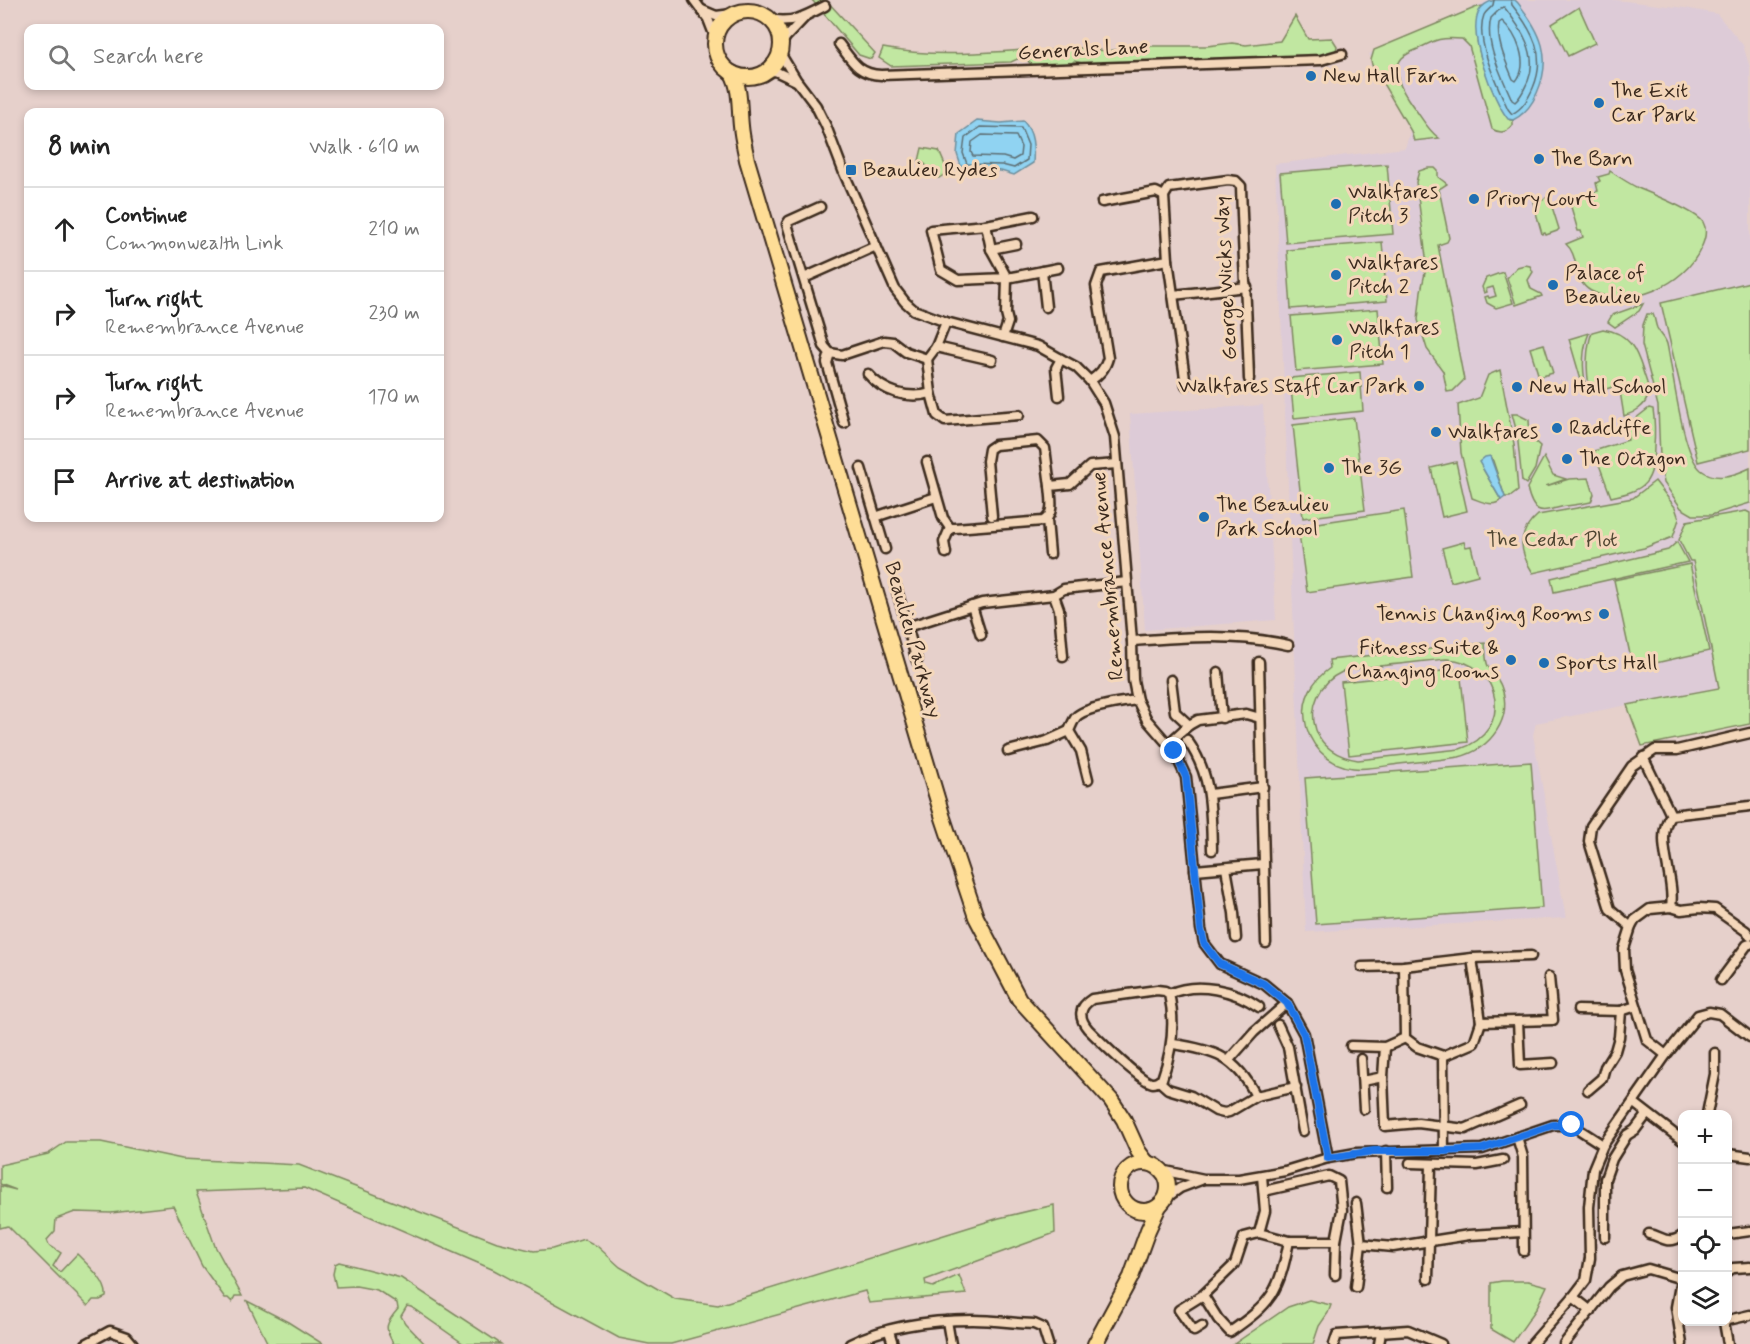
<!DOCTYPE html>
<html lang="en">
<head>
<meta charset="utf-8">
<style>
	:root { --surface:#fff; --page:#f2f2f2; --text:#222; --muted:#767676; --line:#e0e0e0 }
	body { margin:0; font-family:Mynerve,sans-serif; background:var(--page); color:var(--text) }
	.controls { position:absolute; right:18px; bottom:18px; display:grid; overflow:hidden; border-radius:12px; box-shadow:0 3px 9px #0003 }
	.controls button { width:54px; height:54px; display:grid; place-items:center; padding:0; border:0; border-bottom:2px solid var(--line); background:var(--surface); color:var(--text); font:30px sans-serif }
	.stop { position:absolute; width:18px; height:18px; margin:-14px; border:4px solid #1a73e8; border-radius:50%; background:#fff }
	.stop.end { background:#1a73e8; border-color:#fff; box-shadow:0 2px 6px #0008 }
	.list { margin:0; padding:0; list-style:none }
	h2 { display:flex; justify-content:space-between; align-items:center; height:78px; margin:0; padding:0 24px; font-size:26px }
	h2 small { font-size:20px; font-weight:400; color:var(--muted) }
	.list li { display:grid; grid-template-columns:39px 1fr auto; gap:18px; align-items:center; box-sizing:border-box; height:84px; padding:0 24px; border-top:2px solid var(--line) }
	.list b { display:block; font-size:22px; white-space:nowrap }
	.list p { margin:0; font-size:20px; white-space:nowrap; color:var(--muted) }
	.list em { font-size:20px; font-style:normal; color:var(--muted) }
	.icon { flex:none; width:33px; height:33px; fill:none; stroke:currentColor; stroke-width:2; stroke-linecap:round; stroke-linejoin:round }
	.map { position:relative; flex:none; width:1750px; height:1344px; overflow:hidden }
	.search { position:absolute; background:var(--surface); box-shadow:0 3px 9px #0003; left:24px; top:24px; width:420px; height:66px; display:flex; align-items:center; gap:15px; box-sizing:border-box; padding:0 21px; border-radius:12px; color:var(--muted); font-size:22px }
	.panel { position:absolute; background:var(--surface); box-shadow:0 3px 9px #0003; left:24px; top:108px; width:420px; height:414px; border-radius:12px }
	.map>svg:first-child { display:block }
</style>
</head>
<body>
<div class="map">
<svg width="1750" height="1344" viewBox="0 0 1750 1344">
	<rect width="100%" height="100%" fill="#e6d0cb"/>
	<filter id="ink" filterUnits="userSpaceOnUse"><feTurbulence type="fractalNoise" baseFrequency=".0167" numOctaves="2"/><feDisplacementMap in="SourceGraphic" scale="12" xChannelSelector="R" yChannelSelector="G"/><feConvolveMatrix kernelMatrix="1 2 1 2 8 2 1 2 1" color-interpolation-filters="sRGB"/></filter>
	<g filter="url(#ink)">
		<g fill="#ddcbd7">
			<path d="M1489,0H1616L1685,8L1717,14L1743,45L1750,68V681L1536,723L1533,735L1566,918L1306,932L1275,164L1405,148L1410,132L1369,54Z"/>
			<path d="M1263,405L1276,620L1145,630L1130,414Z"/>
		</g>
		<g fill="#c1e7a1" stroke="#7e8860" stroke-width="1.5" fill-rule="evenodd">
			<path d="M812,0H826L875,53L871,59L859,55Z"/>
			<path d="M1483,6C1477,14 1476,28 1477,38C1478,55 1498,110 1510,120H1513V125C1507,133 1500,134 1492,129L1469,46L1462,39C1442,37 1436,39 1418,49C1413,51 1406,54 1402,58C1388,74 1408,100 1418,113C1424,122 1430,132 1439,138L1414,141L1411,131L1372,65L1371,60L1374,50L1477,7Z"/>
			<path d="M1579,7L1595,43L1568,56L1552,24Z"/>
			<path d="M1295,16L1308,39L1332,38L1337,46L1336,51L1324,56L1217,59L1095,66L1074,61L1065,69L1034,67L1028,61L1039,53L1057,49L1083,48L1106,51L1147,46H1207L1232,43L1246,45L1280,41Z"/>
			<path d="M883,48C930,57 977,53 1024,50L1026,55L1011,62L891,66L879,58Z"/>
			<path d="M922,148L939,151L948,172L939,178L935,177L925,164L919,161Z"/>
			<path d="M1387,164L1393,234L1286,243L1280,173Z"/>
			<path d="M1428,168H1435L1438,171V177L1447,184L1439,189L1449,238L1447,242L1438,245L1464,380L1453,391L1447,392L1443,371L1427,349L1418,320L1421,291L1427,264L1416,182L1419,171Z"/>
			<path d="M1610,171C1619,177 1628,183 1638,188C1652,194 1696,211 1703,222C1708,231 1705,240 1701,248C1685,285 1628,310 1591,291C1572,281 1580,256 1566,244L1583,237L1581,231H1578L1569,200L1598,191L1596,183L1600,181L1598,177L1609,174Z"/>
			<path d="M1549,197L1559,229L1557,231L1546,235L1545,233L1542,234L1533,202Z"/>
			<path d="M1382,242L1387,301L1291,309L1287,250Z"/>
			<path d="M1525,265L1530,266L1533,272L1528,280L1531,289L1541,294L1542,296L1516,305L1507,278L1517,267Z"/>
			<path d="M1503,272L1513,303L1496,308L1487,303L1485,297L1488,296L1489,298L1496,296L1493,287L1486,289L1487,292L1484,293L1482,287L1486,278Z"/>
			<path d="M1750,282V449L1698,462L1661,303Z"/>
			<path d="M1643,304L1639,311L1615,327L1608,322L1612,315Z"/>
			<path d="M1378,309L1383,364L1296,371L1291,316Z"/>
			<path d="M1647,314H1653C1655,318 1655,323 1657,328C1660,334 1665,337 1667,344C1673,371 1682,454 1701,470C1716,482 1735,475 1750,468V503L1711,515H1693L1681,508L1664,483L1660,458L1658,406L1642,345L1643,325Z"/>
			<path d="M1603,329C1629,333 1636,349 1643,371C1645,378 1650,387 1648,395C1646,406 1634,413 1624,416L1619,385L1590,394V392C1586,371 1585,352 1592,332Z"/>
			<path d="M1589,333C1582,350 1582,368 1586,387H1583L1569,339Z"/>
			<path d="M1544,344L1553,373L1539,377L1530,348Z"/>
			<path d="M1500,370L1514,444L1518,491L1510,497H1505L1492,458L1483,469L1501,500C1493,508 1481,501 1472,498L1461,453L1458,405L1479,398L1488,375Z"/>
			<path d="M1360,372L1363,411L1294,418L1290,378Z"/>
			<path d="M1649,408L1653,409C1655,422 1655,434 1654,447C1653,483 1646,490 1611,497L1594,451L1628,440L1626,426Z"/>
			<path d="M1512,414H1517L1529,420L1530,437L1540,446L1535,469L1526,484L1522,481L1517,433Z"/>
			<path d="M1354,418L1365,510L1303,518L1293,425Z"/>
			<path d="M1544,457L1553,475L1566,479L1546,486L1569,479L1589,478L1594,494L1591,502C1583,504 1575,505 1566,506C1542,511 1534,518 1527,488Z"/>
			<path d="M1456,462L1467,511L1442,517L1431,468Z"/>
			<path d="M1655,481L1675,507L1679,519L1673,537L1644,548L1533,573C1518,550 1517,533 1538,515L1633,498Z"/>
			<path d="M1404,510L1413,577L1307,592L1298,526Z"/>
			<path d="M1746,511L1750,513V724L1642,746L1627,705L1719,688L1693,561H1690L1679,540L1687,521Z"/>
			<path d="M1464,542L1466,547L1471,546L1478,575L1451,582L1442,548Z"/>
			<path d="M1677,542L1688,562L1554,592L1551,578L1668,550Z"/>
			<path d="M1690,564L1709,651L1633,668L1614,580Z"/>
			<path d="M1485,643C1486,650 1485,660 1488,666C1492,673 1498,678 1501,686C1514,719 1490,749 1459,757C1439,760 1419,762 1399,764C1384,766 1367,770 1353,768C1327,765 1308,744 1305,719C1302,698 1313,680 1330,668L1329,660ZM1447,659C1503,662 1514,732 1460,749L1358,760C1339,757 1323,749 1316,730C1308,707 1320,682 1342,672C1352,668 1366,668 1378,666C1401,664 1424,661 1447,659Z"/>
			<path d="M1460,669L1468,742L1349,755L1341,682Z"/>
			<path d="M1531,762L1542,908L1316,924L1305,778Z"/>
			<path d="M66,1142H101L182,1159L299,1165L497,1242L534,1251L552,1249L584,1239L597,1246L620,1267L675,1299L718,1305L999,1218L1054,1205L1055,1233L925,1280L926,1285L933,1287L959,1275L966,1294L869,1303L865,1291L671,1344H649L619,1338L494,1270L304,1188L196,1192L215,1246L242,1296H235L232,1302L228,1298H225L202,1266L173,1206L111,1213L75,1212L56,1219L55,1231L47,1240L49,1245L61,1253L53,1266L60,1272L77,1254C87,1264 108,1282 106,1297L100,1300H93L88,1306L8,1226L0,1228V1186L16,1190L0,1184V1165L48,1154Z"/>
			<path d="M339,1262L401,1278L501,1344H464L411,1307L407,1306L401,1316L405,1323L425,1344H394C383,1328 386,1323 398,1309L397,1303L377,1290L356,1286L336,1287L333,1274L335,1264Z"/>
			<path d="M1502,1281H1528L1547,1286L1536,1309L1513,1342L1491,1329V1283Z"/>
			<path d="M1309,1300L1331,1305L1328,1313L1319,1326L1313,1344H1234L1288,1307Z"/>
			<path d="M247,1301L288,1322L323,1344H268Z"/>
		</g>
		<g fill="#90d3f2" stroke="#6e8f9d" stroke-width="1.5">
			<path d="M1494,0H1515L1518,3C1541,32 1553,57 1537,93C1532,105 1525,114 1513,120L1508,119C1493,100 1467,34 1479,11C1482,5 1488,2 1494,0Z"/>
			<path d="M977,121L1001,123L1023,121C1034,132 1034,148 1033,163L1014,175L1001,171L962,169L957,154L959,134Z"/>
			<path d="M1490,456L1505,497L1501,500L1479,462L1485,457Z"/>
		</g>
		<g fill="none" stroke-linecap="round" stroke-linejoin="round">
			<g stroke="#5d6e73" stroke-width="1.5">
				<path d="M1494,0L1493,5C1490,9 1486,11 1484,15C1474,39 1498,87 1508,109L1512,114C1523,108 1528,99 1533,88C1547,56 1533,31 1512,5L1511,0"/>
				<path d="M1504,7C1521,28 1539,54 1528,81C1524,89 1522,96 1515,102L1512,100C1502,76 1484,44 1491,18L1501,8Z"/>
				<path d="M1502,21C1517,34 1530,64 1516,81L1513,79C1506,62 1496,41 1499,23Z"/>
				<path d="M980,127L1021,128L1028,145L1027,160L1014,168L1002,165L967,164L963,153L965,138Z"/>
				<path d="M982,135L1016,136L1021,147L1020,156L1013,160L1003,157L973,156L971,152L972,142Z"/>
			</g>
			<defs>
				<g id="minor">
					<path d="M694,0L708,19L715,37"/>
					<path d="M702,10L716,16L732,14"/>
					<path d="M770,19C792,24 806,16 825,6"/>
					<path d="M839,44C852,61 858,74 881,75L1321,60L1342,54"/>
					<path d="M781,45L786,37L805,17"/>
					<path d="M780,53L797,81L816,106L826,126L844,173L895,289L905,302L914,310L946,322L1038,346L1061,359L1076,367L1090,381L1104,403L1115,437L1132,641L1133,680L1137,700L1147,720L1174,751L1186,777L1201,929L1204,943L1220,964L1264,984L1287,1003L1304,1034L1328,1158"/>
					<path d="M765,72L775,71L796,81"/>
					<path d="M1102,202L1156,192L1164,196"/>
					<path d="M820,207L789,221L787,224L824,346L830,353L842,355L884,341L893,342L906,352L927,359"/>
					<path d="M986,225L991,249L1007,278L958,280L941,270L931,230Z"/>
					<path d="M986,225L1033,216"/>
					<path d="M991,249L1016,244"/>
					<path d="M1168,260L1186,385"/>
					<path d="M1042,271L1046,307"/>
					<path d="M804,278L876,246"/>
					<path d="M1173,295L1247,287"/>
					<path d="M1003,337L1008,322L1006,314L1007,278L1058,268"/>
					<path d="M936,347L992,360"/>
					<path d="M830,353L827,363L844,423"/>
					<path d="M927,359L931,393L937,415L945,421L1019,415"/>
					<path d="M927,359L936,347L946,322"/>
					<path d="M868,374C883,392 909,400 931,393"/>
					<path d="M1090,381C1099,375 1105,369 1108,358L1096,286L1101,272L1168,260L1164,196L1169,188L1228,180L1236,181L1241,186C1243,250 1247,314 1249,379"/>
					<path d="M1059,396L1056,368L1061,359"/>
					<path d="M927,462L943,518L950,528H955L1043,521C1055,515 1051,499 1050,486L1070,484L1090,466L1117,464"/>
					<path d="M861,468L885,549"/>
					<path d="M992,516L987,461L989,449L995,445L1038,441L1045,448L1050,486"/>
					<path d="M875,517L936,497"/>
					<path d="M1047,520L1050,554"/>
					<path d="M946,553L944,542L950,528"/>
					<path d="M896,587L917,661"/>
					<path d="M1054,595L1059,609L1063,656"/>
					<path d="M972,606L981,635"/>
					<path d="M907,627L982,603L1054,595L1064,589L1127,582"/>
					<path d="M1132,641C1185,637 1236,633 1288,645"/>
					<path d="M1259,662L1266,943"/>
					<path d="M1218,672L1222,718"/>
					<path d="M1171,680L1175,712L1189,725"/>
					<path d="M1187,740C1212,775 1211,808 1212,850"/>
					<path d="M1169,743L1189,725L1198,720L1246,714L1260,718"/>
					<path d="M1008,751L1047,741L1069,731"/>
					<path d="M1643,757L1671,815"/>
					<path d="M1088,779L1081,751L1069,731C1071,726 1073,721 1076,717C1085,707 1123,702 1137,700"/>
					<path d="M1210,794L1263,787"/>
					<path d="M1226,868L1234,913L1236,938"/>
					<path d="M1195,870L1263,864"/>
					<path d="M1671,907C1676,878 1653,838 1671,815L1750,806"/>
					<path d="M1631,927L1610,909L1589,841L1591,826L1632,766L1655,750H1677L1750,733"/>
					<path d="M1404,966L1405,1038L1417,1047L1443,1056L1474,1043L1481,1022L1472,958"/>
					<path d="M1362,967L1404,966L1472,958L1531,956"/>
					<path d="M1721,980L1747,945L1750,944"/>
					<path d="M1157,990L1165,991L1169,994C1176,1024 1172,1051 1162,1079C1159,1081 1157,1083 1153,1083C1142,1083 1098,1039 1088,1029C1078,1017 1079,1007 1092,999Z"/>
					<path d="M1169,994C1197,981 1235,990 1259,1007"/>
					<path d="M1578,1010L1621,1011"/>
					<path d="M1518,1021L1520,1065L1553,1063"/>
					<path d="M1481,1022L1553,1020L1549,977"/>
					<path d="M1278,1025L1288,1047L1303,1131"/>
					<path d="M1173,1044C1215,1050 1236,1057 1256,1096"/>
					<path d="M1351,1046L1385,1047L1405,1038"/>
					<path d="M1385,1047L1383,1077L1385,1126L1418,1123L1465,1129L1520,1105"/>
					<path d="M1666,1055L1647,1040L1625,970L1624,949L1631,927L1635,920L1650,909L1671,907L1681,910L1699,908L1715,909L1746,931L1750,936"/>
					<path d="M1443,1056L1444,1151"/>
					<path d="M1361,1059L1364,1109"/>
					<path d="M1229,1060L1254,1032L1287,1003"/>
					<path d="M1159,1081L1168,1089L1191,1096L1216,1111L1224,1113L1229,1112L1256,1096L1296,1087"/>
					<path d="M1363,1081L1383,1077"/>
					<path d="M1588,1090L1602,1078L1605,1067L1615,1051L1619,1037L1621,1011L1636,1006"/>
					<path d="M1634,1103L1682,1140"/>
					<path d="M1707,1114L1715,1074V1053"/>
					<path d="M1517,1137L1523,1157L1524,1251"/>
					<path d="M1386,1151L1387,1187"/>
					<path d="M1728,1154L1750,1157"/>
					<path d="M1410,1163L1477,1165L1503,1160"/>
					<path d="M1161,1170L1204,1179H1239L1285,1171L1328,1158L1356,1153L1482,1149L1553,1125H1572L1603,1145"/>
					<path d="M1262,1176L1265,1211L1259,1233L1289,1241H1336"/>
					<path d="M1264,1191L1329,1176L1339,1181L1342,1210L1336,1241L1335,1275"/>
					<path d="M1166,1198L1180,1188L1201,1180"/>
					<path d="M1649,1234C1662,1236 1667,1246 1682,1236"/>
					<path d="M1728,1234L1750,1231"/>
					<path d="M1605,1237V1179L1612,1159L1627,1135L1635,1130L1647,1114"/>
					<path d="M1361,1244L1393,1247L1469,1235L1523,1232"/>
					<path d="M1728,1271L1733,1268L1750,1267"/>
					<path d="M1428,1279L1431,1165"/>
					<path d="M1681,1280L1676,1307L1682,1344"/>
					<path d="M1356,1287L1361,1244L1356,1203"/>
					<path d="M1203,1295L1218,1319L1230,1332C1272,1303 1279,1292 1289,1241"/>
					<path d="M1573,1297L1591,1311"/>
					<path d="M1728,1320L1750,1315"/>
					<path d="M947,1321L951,1344"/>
					<path d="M1724,1322L1728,1344"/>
					<path d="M1202,1326L1194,1331L1179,1310L1203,1295L1235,1264L1244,1237L1259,1233"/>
					<path d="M889,1331L893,1344"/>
					<path d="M86,1344L110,1331L127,1337L133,1344"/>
					<path d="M850,1344C886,1326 933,1320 973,1320C993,1320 1014,1323 1034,1324L1043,1328L1048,1344"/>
					<path d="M1334,1344L1337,1335L1408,1330L1441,1344"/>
					<path d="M1379,1344L1381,1333"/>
					<path d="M1532,1344L1573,1297L1586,1280L1590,1258L1589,1207L1593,1169L1603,1145L1666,1055L1698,1015L1709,1012L1720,1014L1750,1037"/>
					<path d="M1564,1344L1609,1287L1622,1276L1648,1269L1682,1279"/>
				</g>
				<g id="trunk">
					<circle cx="748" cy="44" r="33"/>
					<path d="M732,73C741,89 739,108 741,126C742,138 745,149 747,160L943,818L976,917L1019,999L1111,1100L1124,1120L1138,1151L1147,1163"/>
					<circle cx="1144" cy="1187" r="24"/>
					<path d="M1095,1344L1131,1277L1148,1230L1159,1206"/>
				</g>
			</defs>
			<use href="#minor" stroke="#3b2a1e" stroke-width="13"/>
			<use href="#trunk" stroke="#3b2a1e" stroke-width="18"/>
			<use href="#minor" stroke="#f4d7ba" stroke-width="8"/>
			<use href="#trunk" stroke="#fedd96" stroke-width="14"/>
		</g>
	</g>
	<g fill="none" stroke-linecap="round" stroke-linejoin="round" filter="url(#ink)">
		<path stroke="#1a73e8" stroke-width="8" d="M1174,751L1186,777L1201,930L1204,943L1220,964L1264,984L1287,1003L1304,1034L1328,1158L1374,1151H1444L1482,1149L1553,1125H1572"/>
	</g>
	<g fill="#1f6fb2" stroke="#f4d7ba" stroke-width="2">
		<circle cx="1311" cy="76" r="6"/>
		<circle cx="1599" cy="103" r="6"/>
		<circle cx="1539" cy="159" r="6"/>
		<rect x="845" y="164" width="12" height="12" rx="3"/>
		<circle cx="1474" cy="199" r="6"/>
		<circle cx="1336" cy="204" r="6"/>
		<circle cx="1336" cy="275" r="6"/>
		<circle cx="1553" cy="285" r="6"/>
		<circle cx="1337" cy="340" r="6"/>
		<circle cx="1419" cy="386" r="6"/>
		<circle cx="1517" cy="387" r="6"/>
		<circle cx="1557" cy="428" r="6"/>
		<circle cx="1436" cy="432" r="6"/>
		<circle cx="1567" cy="459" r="6"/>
		<circle cx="1329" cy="468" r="6"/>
		<circle cx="1204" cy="517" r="6"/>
		<circle cx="1604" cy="614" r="6"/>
		<circle cx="1511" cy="660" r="6"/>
		<circle cx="1544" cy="663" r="6"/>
	</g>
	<g text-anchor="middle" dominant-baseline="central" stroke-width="6" stroke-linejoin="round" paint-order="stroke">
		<g font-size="21" fill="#3b2a1e" stroke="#f4d7ba">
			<text transform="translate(1083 50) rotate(-3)">Generals Lane</text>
			<text transform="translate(1226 278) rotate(-93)">George Wicks Way</text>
			<text transform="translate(1108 576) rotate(-95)">Remembrance Avenue</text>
			<text transform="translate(913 640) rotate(74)">Beaulieu Parkway</text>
		</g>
		<g font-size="21" fill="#3b2a1e" stroke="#f4d7ba" text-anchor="start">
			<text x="1323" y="76">New Hall Farm</text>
			<text x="1611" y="91">The Exit<tspan x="1611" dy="24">Car Park</tspan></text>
			<text x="1551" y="159">The Barn</text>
			<text x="863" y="170">Beaulieu Rydes</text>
			<text x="1348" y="192">Walkfares<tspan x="1348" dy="24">Pitch 3</tspan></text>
			<text x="1486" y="199">Priory Court</text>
			<text x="1348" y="263">Walkfares<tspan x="1348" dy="24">Pitch 2</tspan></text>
			<text x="1565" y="273">Palace of<tspan x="1565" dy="24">Beaulieu</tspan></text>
			<text x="1349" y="328">Walkfares<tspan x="1349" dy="24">Pitch 1</tspan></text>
			<text x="1407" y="386" text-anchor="end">Walkfares Staff Car Park</text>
			<text x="1529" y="387">New Hall School</text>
			<text x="1569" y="428">Radcliffe</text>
			<text x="1448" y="432">Walkfares</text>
			<text x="1579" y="459">The Octagon</text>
			<text x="1341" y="468">The 3G</text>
			<text x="1216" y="505">The Beaulieu<tspan x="1216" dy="24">Park School</tspan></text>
			<text x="1592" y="614" text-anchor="end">Tennis Changing Rooms</text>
			<text x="1499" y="648" text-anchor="end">Fitness Suite &amp;<tspan x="1499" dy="24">Changing Rooms</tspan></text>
			<text x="1556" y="663">Sports Hall</text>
		</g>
		<g font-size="21" fill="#4f4632" stroke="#f4d7ba">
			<text x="1552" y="540">The Cedar Plot</text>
		</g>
	</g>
</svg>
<div class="controls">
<button>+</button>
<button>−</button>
<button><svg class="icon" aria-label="locate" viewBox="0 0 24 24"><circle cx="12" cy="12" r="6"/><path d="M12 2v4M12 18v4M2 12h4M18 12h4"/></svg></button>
<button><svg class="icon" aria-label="layers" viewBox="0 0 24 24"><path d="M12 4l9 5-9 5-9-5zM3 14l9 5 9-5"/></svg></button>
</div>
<div class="stop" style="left:1572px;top:1125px"></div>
<div class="stop end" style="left:1174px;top:751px"></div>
<div class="search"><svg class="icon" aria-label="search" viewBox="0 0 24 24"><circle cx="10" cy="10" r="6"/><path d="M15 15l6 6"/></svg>Search here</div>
<section class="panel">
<h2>8 min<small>Walk · 610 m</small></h2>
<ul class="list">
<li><svg class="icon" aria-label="ahead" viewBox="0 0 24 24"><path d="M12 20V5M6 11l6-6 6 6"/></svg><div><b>Continue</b><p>Commonwealth Link</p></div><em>210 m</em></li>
<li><svg class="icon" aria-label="right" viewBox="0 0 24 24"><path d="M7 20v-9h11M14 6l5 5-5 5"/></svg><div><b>Turn right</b><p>Remembrance Avenue</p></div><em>230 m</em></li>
<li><svg class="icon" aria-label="right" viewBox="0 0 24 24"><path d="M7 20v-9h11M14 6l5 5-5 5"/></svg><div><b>Turn right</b><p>Remembrance Avenue</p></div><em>170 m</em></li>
<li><svg class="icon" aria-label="arrive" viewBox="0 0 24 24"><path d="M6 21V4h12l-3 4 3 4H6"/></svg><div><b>Arrive at destination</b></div></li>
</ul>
</section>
</div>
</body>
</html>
